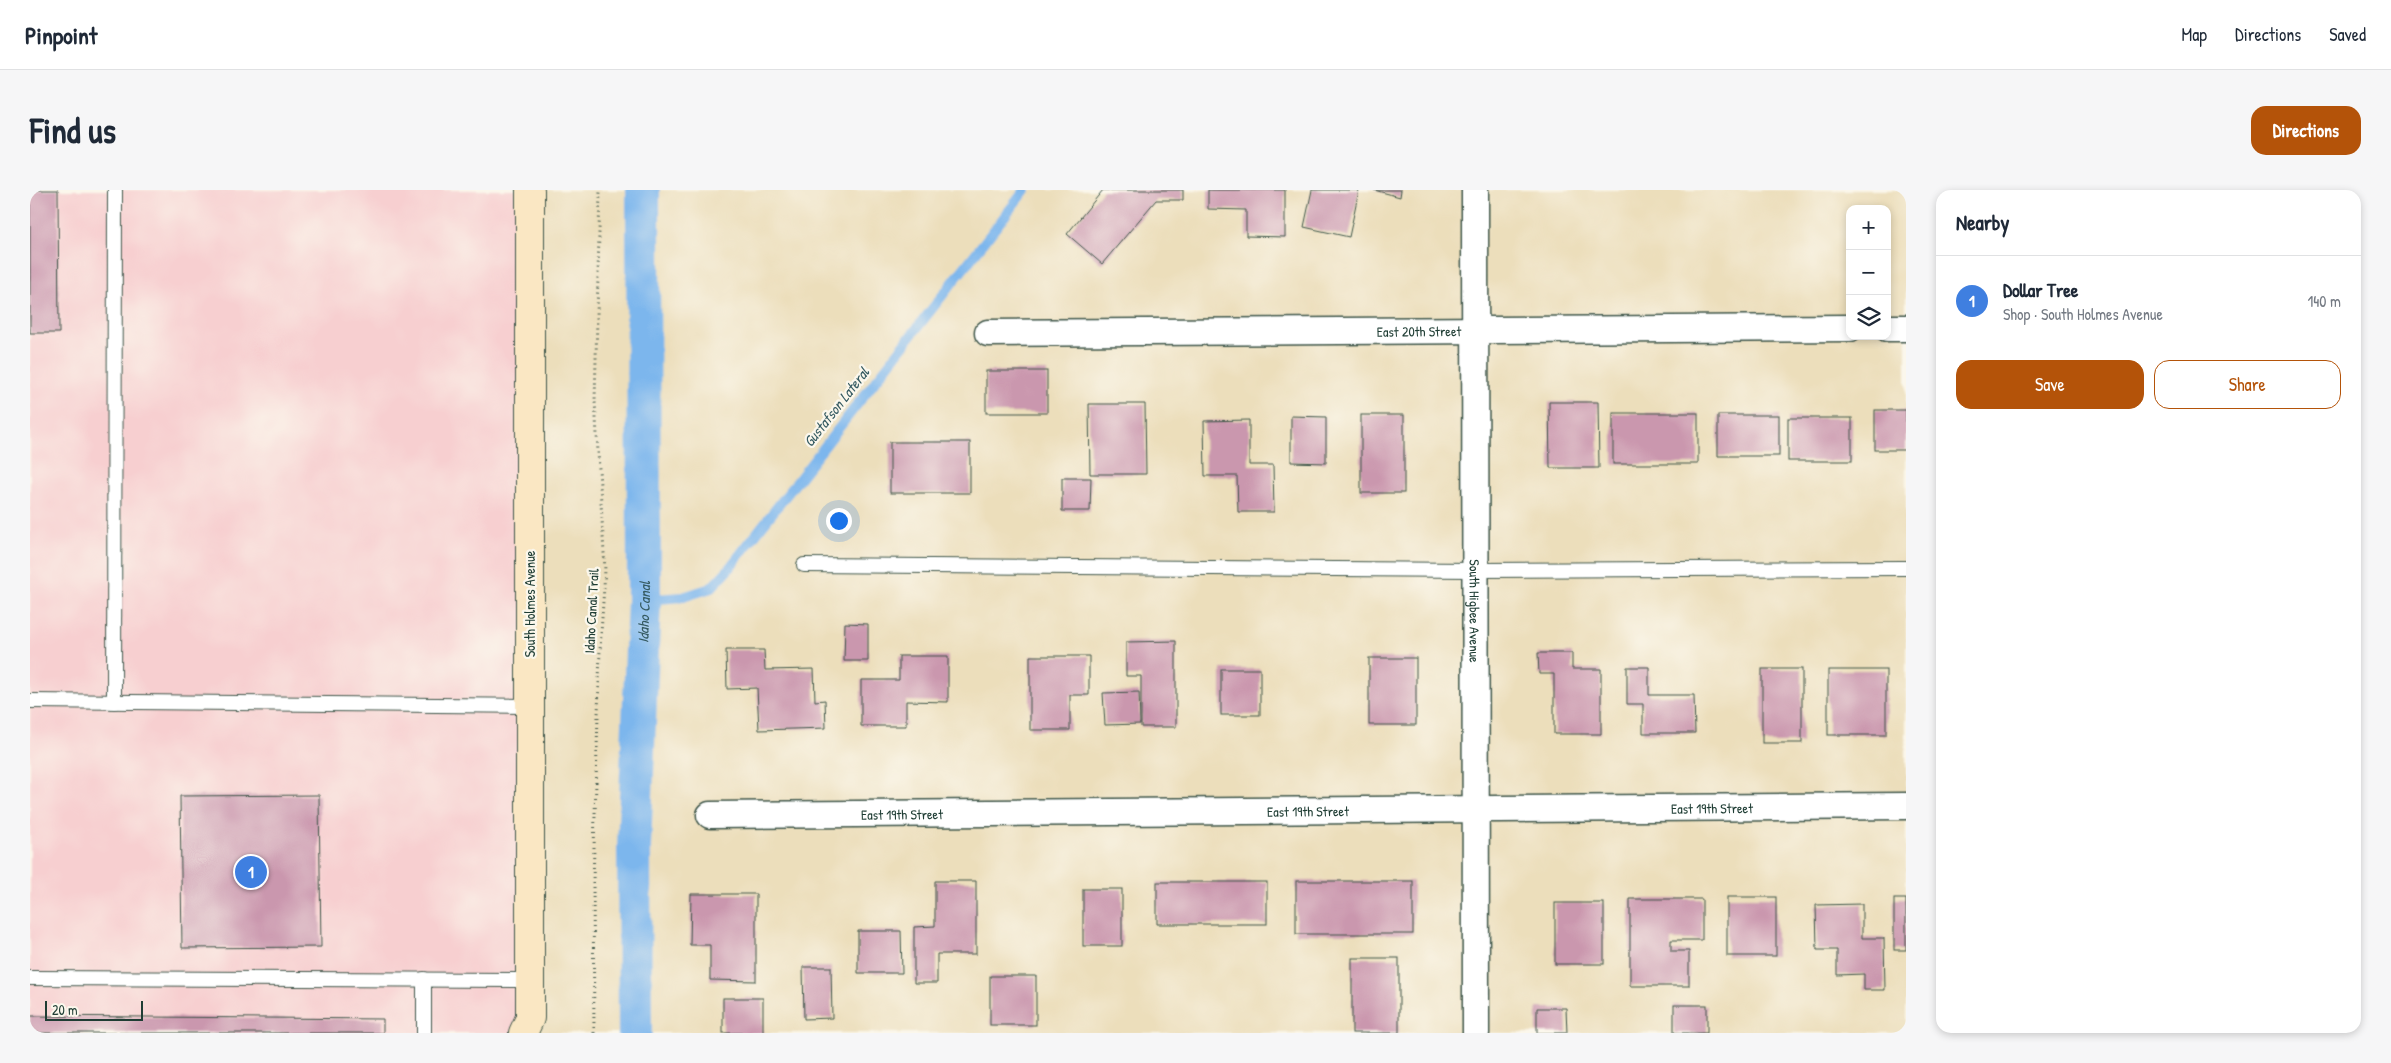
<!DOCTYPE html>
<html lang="en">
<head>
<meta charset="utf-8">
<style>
	:root { --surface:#fff; --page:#f6f6f7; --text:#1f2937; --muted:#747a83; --line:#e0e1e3; --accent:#b45309 }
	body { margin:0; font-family:"Patrick Hand",sans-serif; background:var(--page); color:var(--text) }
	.controls { position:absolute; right:15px; top:15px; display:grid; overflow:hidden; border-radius:10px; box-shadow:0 2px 8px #0003 }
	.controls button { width:45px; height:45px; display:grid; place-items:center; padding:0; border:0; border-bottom:1px solid var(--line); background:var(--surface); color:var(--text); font:25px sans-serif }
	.scale { position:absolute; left:15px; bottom:12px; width:98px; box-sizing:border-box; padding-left:5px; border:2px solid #1f3d34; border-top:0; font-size:14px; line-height:18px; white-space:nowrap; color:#1f3d34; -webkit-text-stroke:4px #fbf7ec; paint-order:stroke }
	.you { position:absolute; left:808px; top:330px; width:18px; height:18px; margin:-12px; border:4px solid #fff; border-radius:50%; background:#1a73e8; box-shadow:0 0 0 8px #1a73e833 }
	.badge { display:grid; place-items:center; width:32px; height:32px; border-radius:50%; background:var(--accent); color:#fff; font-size:16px; font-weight:700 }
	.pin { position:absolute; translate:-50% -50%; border:2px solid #fff; box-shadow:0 1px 5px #0006 }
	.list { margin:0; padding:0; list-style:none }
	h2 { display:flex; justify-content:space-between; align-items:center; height:65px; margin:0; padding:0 20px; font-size:21px }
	h2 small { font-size:16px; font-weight:400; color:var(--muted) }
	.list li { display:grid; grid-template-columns:32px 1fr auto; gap:15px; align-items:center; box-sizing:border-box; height:90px; padding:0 20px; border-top:1px solid var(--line) }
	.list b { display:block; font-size:19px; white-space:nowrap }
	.list p { margin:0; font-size:16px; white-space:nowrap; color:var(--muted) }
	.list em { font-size:16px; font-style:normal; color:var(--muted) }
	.actions { display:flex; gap:10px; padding:15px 20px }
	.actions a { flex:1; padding:11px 0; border:1px solid var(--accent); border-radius:15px; text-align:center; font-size:18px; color:var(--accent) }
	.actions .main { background:var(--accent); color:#fff }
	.icon { flex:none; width:28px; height:28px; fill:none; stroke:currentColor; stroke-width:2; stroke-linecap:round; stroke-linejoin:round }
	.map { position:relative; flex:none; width:1876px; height:843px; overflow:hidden; border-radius:15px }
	header { display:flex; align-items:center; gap:30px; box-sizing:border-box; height:70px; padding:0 25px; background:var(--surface); border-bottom:1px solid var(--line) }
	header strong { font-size:24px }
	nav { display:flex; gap:28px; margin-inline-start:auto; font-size:18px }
	.intro { display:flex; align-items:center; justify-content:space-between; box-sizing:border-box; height:120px; padding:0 30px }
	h1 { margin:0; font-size:35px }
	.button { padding:12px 22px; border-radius:15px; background:var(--accent); color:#fff; font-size:18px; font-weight:700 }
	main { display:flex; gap:30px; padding:0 30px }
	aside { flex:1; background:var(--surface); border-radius:15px; box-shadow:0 2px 8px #0003 }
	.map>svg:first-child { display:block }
</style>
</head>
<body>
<header>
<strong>Pinpoint</strong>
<nav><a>Map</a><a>Directions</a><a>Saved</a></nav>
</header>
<div class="intro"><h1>Find us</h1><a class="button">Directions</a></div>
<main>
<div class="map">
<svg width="1876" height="843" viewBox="0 0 1876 843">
	<rect width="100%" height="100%" fill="#fbf7ec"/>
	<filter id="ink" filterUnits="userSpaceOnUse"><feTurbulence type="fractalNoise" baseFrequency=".02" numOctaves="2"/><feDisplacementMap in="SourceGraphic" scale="10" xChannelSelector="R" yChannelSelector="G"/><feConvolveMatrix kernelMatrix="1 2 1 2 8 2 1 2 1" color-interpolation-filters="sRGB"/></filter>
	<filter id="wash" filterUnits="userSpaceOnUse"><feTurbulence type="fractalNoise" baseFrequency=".0096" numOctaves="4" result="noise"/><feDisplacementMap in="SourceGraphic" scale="20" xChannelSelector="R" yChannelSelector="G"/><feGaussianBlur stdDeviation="1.12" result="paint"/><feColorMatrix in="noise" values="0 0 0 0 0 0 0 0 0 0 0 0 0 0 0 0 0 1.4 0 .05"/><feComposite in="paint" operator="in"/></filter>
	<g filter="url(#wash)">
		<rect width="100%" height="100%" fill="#ecdebb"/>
		<rect fill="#f7cfd0" x="0" y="0" width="500" height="843"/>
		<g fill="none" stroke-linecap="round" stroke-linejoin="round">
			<path stroke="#7cb6ed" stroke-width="10" d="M614,410L653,407L681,398L697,381L995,0"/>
			<path stroke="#7cb6ed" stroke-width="34" id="s1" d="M605,843L604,657L614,410L613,0"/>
		</g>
		<g id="blocks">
			<g fill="#ca97ae">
				<path d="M0,0H28L29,143H0Z"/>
				<path d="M1073,0H1153V10H1126L1072,74L1037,44Z"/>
				<path d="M1178,0H1255V47L1216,46V20L1178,19Z"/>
				<path d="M1282,0H1329L1319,47L1274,37Z"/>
				<path d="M1344,0H1371L1370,7Z"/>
				<rect x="956" y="181" width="61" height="42"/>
				<path d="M1519,212H1568L1569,278H1520Z"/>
				<path d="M1059,214H1115L1116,284H1060Z"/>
				<rect x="1845" y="220" width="31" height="40"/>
				<rect x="1583" y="223" width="85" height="51"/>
				<rect x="1331" y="225" width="43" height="78"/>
				<rect x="1688" y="225" width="61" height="41"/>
				<path d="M1261,226L1296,227V273L1261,272Z"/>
				<rect x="1758" y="228" width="64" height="43"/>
				<path d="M1219,230V275H1243L1244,322H1208L1207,286H1175L1174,231Z"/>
				<rect x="860" y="252" width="80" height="51"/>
				<path d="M1032,288H1061L1060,321H1032Z"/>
				<path d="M815,433L838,434V471H814Z"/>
				<path d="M1146,451V537H1111V486H1096V452Z"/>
				<path d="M696,460H734L735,480L784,479L785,511L795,510L796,538L729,540L727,498L697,499Z"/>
				<path d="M1508,463H1542V479H1571V544H1524V484H1509Z"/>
				<path d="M869,466H918V512L876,511V536H831V490H869Z"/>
				<path d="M1000,466H1059V505H1040V540H1000Z"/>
				<rect x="1339" y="468" width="47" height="67"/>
				<path d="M1597,477H1619V505H1664L1665,543H1613V514H1597Z"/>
				<rect x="1191" y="479" width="39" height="46"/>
				<rect x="1732" y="479" width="40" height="74"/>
				<rect x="1798" y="480" width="58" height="65"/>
				<path d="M1109,502L1110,534L1075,535L1073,503Z"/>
				<path d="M289,605L291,757L152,758L150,606Z"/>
				<path d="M905,691H946V764H907V793H884V737L905,736Z"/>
				<rect x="1266" y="691" width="117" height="53"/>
				<rect x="1127" y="692" width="110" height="42"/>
				<rect x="1053" y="699" width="39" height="57"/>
				<path d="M661,704H726V791L680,790V755H660Z"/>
				<rect x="1697" y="707" width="49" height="59"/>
				<path d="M1600,709H1672V750H1641V761H1659V796H1600Z"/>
				<rect x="1864" y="709" width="12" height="51"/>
				<rect x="1525" y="713" width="49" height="61"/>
				<path d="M1832,714V748H1854L1855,800H1834V784L1807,785V760H1787L1786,715Z"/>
				<path d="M828,741H871L872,783H828Z"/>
				<rect x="1322" y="768" width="47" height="75"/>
				<path d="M773,777H801L802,828L774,829Z"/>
				<rect x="960" y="786" width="46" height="49"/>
				<rect x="693" y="808" width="40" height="35"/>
				<rect x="1644" y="815" width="33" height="28"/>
				<path d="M1507,818H1536L1537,843H1507Z"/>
				<path d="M0,826L353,829V843H0Z"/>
			</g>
		</g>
	</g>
	<g filter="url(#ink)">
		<use href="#blocks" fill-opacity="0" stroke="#3e5548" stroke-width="1"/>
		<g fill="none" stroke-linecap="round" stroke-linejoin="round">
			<defs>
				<g id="lane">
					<path d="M774,375L1446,380L1876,378"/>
					<path d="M0,511L499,516"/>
					<path d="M84,512L85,0"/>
					<path d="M0,788L499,790"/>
					<path d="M394,843V789"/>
				</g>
				<g id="street">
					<path id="s2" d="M1445,0L1446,843"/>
					<path d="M1857,138H1876"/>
					<path id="s3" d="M958,143L1820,138"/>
					<path id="s4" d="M680,625L1876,616"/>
				</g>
				<path id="secondary" d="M493,843L500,828V0"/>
			</defs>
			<use href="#lane" stroke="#3e5548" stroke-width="16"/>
			<use href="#street" stroke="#3e5548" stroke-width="29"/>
			<use href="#secondary" stroke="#3e5548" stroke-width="30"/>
			<path stroke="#3e5548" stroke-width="3" stroke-dasharray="1 4" stroke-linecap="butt" d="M564,843L563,691L570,460L575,380L565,211L570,0"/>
			<use href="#lane" stroke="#fff" stroke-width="14"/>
			<use href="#street" stroke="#fff" stroke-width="26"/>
			<use href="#secondary" stroke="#fae7c3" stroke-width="28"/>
		</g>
	</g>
	<g text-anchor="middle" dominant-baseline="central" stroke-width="4.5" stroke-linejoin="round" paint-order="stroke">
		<g font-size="14" fill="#1f3d34" stroke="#fbf7ec">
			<text stroke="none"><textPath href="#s3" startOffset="431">East 20th Street</textPath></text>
			<text transform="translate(499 414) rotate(-90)">South Holmes Avenue</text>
			<text transform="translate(561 421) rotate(-87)">Idaho Canal Trail</text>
			<text stroke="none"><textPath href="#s2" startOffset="421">South Higbee Avenue</textPath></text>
			<text stroke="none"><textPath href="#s4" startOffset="1002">East 19th Street</textPath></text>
			<text stroke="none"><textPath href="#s4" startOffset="598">East 19th Street</textPath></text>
			<text stroke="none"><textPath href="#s4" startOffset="192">East 19th Street</textPath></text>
		</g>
		<g font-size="15" font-style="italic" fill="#365b62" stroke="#fbf7ec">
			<text transform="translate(806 217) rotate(-52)">Gustafson Lateral</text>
			<text stroke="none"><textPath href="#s1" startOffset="421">Idaho Canal</textPath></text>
		</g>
	</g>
</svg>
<div class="controls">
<button>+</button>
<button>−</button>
<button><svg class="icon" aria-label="layers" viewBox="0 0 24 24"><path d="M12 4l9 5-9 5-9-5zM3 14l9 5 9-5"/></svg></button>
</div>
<div class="scale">20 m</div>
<div class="you"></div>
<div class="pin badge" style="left:221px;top:682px;background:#3f7fe0">1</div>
</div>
<aside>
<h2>Nearby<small></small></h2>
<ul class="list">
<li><span class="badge" style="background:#3f7fe0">1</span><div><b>Dollar Tree</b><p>Shop · South Holmes Avenue</p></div><em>140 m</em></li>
</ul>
<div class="actions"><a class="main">Save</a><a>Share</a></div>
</aside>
</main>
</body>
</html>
